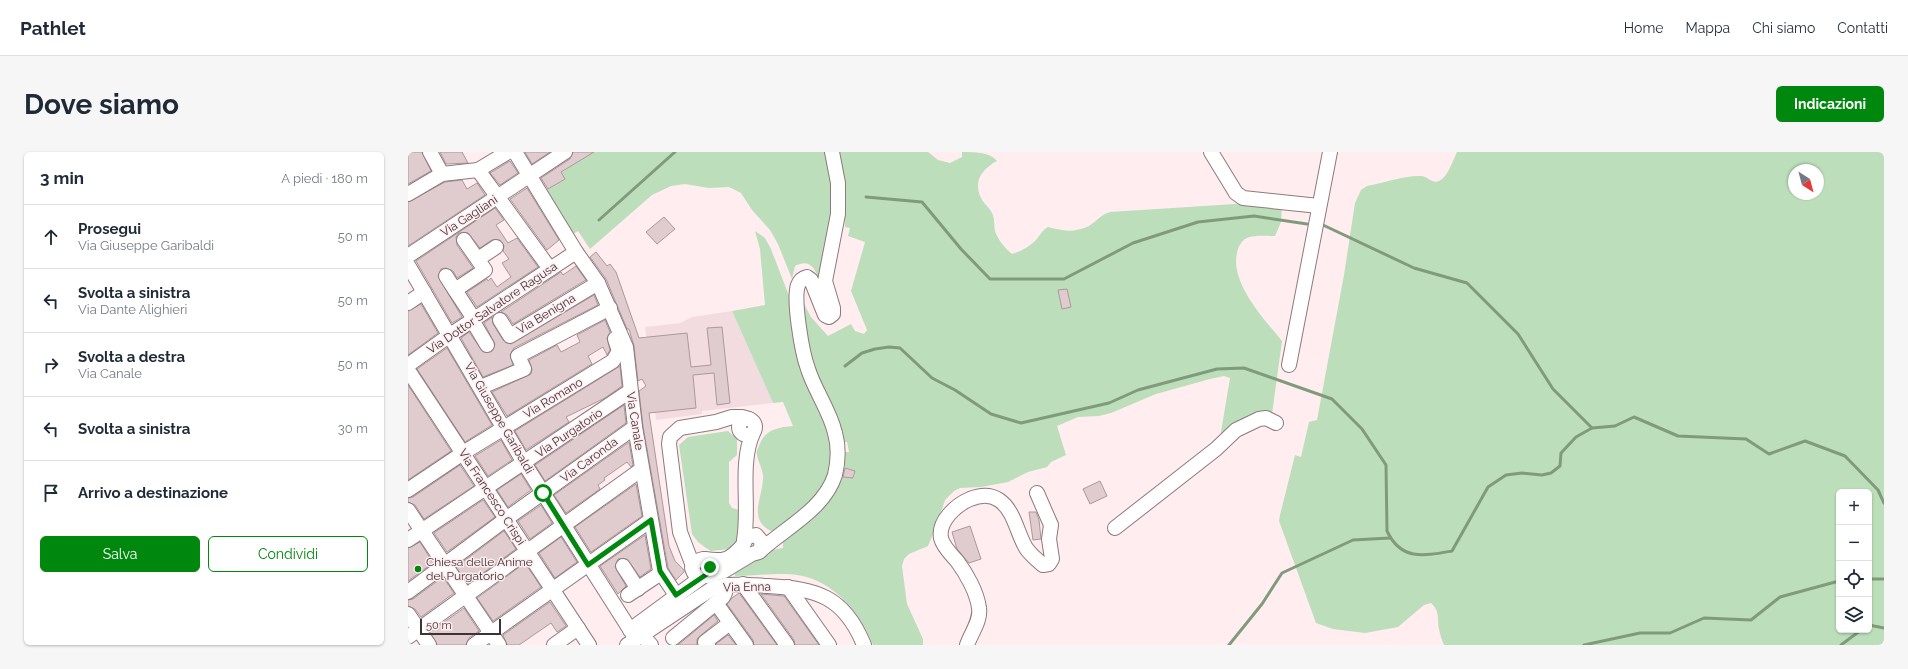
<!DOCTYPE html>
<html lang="it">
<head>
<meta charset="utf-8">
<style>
	:root { --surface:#fff; --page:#f6f6f7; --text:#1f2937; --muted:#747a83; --line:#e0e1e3; --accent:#00870e }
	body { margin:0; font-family:Raleway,sans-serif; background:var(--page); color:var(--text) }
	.controls { position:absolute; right:12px; bottom:12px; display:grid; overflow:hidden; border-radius:6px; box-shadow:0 1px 3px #0004 }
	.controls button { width:36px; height:36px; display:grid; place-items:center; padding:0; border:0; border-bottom:1px solid var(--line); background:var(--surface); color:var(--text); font:20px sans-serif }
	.compass { position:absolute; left:1380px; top:12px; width:36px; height:36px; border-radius:50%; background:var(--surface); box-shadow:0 1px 3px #0004; rotate:144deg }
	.scale { position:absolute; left:12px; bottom:10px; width:81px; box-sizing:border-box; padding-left:4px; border:2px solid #3c3335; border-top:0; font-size:11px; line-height:14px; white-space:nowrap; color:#3c3335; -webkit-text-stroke:3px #ffedf0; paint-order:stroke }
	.stop { position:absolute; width:12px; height:12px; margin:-9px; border:3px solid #00870e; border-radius:50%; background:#fff }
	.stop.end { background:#00870e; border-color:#fff; box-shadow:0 1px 4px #0008 }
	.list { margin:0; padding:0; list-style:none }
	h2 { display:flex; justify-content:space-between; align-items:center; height:52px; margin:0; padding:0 16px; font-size:17px }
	h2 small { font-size:13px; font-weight:400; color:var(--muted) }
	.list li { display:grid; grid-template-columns:26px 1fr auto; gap:12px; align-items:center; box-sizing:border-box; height:64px; padding:0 16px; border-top:1px solid var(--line) }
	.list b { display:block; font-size:15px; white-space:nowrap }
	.list p { margin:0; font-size:13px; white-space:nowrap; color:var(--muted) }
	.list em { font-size:13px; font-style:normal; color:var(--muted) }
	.actions { display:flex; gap:8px; padding:12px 16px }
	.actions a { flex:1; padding:9px 0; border:1px solid var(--accent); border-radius:6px; text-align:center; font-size:14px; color:var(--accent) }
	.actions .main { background:var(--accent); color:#fff }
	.icon { flex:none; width:22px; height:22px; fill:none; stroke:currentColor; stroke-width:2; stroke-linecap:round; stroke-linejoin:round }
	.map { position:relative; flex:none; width:1476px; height:493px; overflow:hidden; border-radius:6px }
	header { display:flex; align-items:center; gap:24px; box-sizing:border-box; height:56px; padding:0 20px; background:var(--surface); border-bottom:1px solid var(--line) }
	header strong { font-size:19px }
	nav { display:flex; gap:22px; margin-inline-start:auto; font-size:14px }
	.intro { display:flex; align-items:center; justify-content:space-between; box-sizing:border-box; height:96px; padding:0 24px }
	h1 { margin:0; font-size:28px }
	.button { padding:10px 18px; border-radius:6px; background:var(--accent); color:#fff; font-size:14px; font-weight:700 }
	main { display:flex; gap:24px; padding:0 24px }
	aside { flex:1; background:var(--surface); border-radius:6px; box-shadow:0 1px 3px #0004 }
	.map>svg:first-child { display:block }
</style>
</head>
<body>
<header>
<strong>Pathlet</strong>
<nav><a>Home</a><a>Mappa</a><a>Chi siamo</a><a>Contatti</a></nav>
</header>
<div class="intro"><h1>Dove siamo</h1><a class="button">Indicazioni</a></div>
<main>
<aside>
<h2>3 min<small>A piedi · 180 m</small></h2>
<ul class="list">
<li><svg class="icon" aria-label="ahead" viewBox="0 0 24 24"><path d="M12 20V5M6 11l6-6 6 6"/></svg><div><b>Prosegui</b><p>Via Giuseppe Garibaldi</p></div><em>50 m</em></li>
<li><svg class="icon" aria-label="left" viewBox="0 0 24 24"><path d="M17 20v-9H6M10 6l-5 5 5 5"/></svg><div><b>Svolta a sinistra</b><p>Via Dante Alighieri</p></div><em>50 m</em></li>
<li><svg class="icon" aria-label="right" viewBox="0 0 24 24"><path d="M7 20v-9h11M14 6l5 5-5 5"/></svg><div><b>Svolta a destra</b><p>Via Canale</p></div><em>50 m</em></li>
<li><svg class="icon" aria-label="left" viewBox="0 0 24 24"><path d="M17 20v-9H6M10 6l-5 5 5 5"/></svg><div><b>Svolta a sinistra</b></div><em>30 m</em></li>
<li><svg class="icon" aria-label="arrive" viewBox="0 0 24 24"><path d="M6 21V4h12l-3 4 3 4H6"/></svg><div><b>Arrivo a destinazione</b></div></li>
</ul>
<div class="actions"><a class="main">Salva</a><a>Condividi</a></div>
</aside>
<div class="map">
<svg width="1476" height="493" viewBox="0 0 1476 493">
	<rect width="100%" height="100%" fill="#ffedf0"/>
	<path fill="#f3dcdf" d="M324,159L365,251L294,259V262L248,268L237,175L272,171L284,165Z"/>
	<g fill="#bcdeba" fill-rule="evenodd">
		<path d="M185,0H419L425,42L422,74L411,129C408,116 401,106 387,114L384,127L370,92L362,78L344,58L333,41L321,35L301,36L277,32L263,34L244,43L182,97L170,79L165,82L138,38L157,27L153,20Z"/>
		<path d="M429,0H520L530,8L542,11L554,5V0C567,0 582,0 589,9C574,17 565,29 573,46C576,52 582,56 584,61C587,67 586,74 587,79C590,88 597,96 604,102C612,100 621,95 627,89C632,84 633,79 640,75C655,79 665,81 681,74C689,69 692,63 702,60L827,52L874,55L873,70L867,84C858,84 846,83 839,86C833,89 830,95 829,101C822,131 856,167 874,189L864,262H845L812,286L822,226L816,224L802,227L748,242L703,261L691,264L670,265L649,274L658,303L643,310L639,315L620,320L600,330L573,335L552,336L546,339L537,348L526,380L520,394L501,402L496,407L494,414L499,452L515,487V493H465C452,460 425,428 389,423C372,420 346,424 327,424L326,419L356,399L375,396V385L427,342L435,325L446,326L447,319L437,316L436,300H441L439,290H435L400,201L395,150L403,165L420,184L443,172L447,179L456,182L459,178L443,139L457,90L440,84L442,76L437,75L435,26Z"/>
		<path d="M1049,0H1476V493H1036C1034,488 1032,483 1031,477C1029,466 1032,459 1023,451L1016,453L990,475L957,481L925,477L908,471L871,369L872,363L887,303L893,305L901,270L909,268L936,123L947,51L953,38L959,34C976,31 996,23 1014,24C1020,25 1025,32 1031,29C1040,25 1045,8 1049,0ZM1386,18H1410V42H1386ZM1431,340H1461V478H1431Z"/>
		<path d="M347,79L357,86L363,97L383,149L421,280L425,314L415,340L370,377L363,379C340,367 354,347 355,327C356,319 350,310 349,303C348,299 350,297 351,294C356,278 370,275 385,274L375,250L365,251L324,159L357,153L352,97Z"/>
		<path d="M320,279L329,287V303L321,310V351L324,356L331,358L329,388L321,397L303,399L298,396L290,390L284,382L271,293L280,285Z"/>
	</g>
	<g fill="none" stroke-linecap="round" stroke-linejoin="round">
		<g stroke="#809b7c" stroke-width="3">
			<path d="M458,45L514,50L553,97L582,127H656L725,91L790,70L846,64L899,72"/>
			<path d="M191,68L267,0"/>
			<path d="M915,73L1006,116L1059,131L1110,182L1145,237L1184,276"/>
			<path d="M437,214L454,201L467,197L481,195L492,196L524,226L547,238L583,262L613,271L701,251L730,238L809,217L836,216L924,247L954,277L978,313L979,379C993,409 1016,404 1044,399L1080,335L1098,323L1114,321L1134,323L1143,321L1152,314L1153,301L1168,285L1184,276L1207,274L1226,265L1270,284L1338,287L1361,302L1397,289L1437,304L1470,338L1476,351"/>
			<path d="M1461,427H1476"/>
			<path d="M1461,473L1476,476"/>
			<path d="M821,493L854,452L874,421L945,388L982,386"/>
			<path d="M1176,493L1232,481H1262L1296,466L1343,468L1372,445L1431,429"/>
			<path d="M1433,493L1453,478"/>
		</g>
	</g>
	<g fill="#e0cbce" stroke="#ac989b">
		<path d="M0,0H14L23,19L0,32Z"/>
		<path d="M32,0H54L60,11L38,12Z"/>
		<path d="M117,0H142L124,12Z"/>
		<path d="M165,0H186L153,20L157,27L140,37L133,26L162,7Z"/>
		<path d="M102,9L110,21L92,33L82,21Z"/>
		<path d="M54,28L59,37L69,31L77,43L0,94V50L37,30Z"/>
		<path d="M119,36L151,88L139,98L102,47Z"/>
		<path d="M87,56L96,68L88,73L100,91L109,86L130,115L69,155L59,140L79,127L80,129L83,126L89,135L103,125L94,111L101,107L95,99L96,94L92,88H84L72,96L60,81H51L48,85L49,93L65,116L49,126L45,119L38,116L33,117L30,124L54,165L44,171L8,109Z"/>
		<path d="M256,65L267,77L249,92L238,80Z"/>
		<path d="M188,100L199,114L202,112L208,120L231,186L279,181L283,215L303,213L299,176L314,175L322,251L309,253L306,221L285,223L288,256L241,261L261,394L267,409L276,418V420L268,428L260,416L235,274L231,239L238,234L234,227L230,229L226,194L221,177H219L198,127L182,105Z"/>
		<path d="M168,114L178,128L105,172L99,163L93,160L153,120L155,123Z"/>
		<path d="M659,137L663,155L654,157L650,138Z"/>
		<path d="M186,143L190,153L106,196L102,203L105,213L75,225L53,186L61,180L75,200H83L87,192L76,171L84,165L85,172L95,188L103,192Z"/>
		<path d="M13,152L30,181L0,203V159Z"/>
		<path d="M197,168L202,180L199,186L202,198L199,203L195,195L180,204L184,212L99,264L84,240L123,222L124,217L121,208L149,193L153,200L172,190L169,183Z"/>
		<path d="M39,196L84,273L57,290L9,217Z"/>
		<path d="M212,214L214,234L197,246L158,265L161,270L118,298L107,279Z"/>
		<path d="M0,233L43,299L0,328Z"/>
		<path d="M216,253L218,271L137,329L127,313Z"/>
		<path d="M93,288L104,308L80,324L67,304Z"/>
		<path d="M221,290L225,313L223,315L219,310L196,326L197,328L190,333L192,337L158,361L146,343Z"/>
		<path d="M52,313L66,334L16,367L7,353L0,350V346L5,345Z"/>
		<path d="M437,316L447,319L445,326L435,325Z"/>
		<path d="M113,322L123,338L100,355L89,338Z"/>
		<path d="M692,329L699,344L682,352L675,337Z"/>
		<path d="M228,332L234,364L183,400L167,375Z"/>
		<path d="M75,348L87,365L39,400L26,381Z"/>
		<path d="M133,353L144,371L122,387L110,369Z"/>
		<path d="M621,360H628L631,368L633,387L625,388Z"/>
		<path d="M562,374L573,407L561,411L549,397L544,380Z"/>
		<path d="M96,379L108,397L60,432L48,415Z"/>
		<path d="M237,383L243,417L232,425L219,407H210L207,415L218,434L210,442L192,414Z"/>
		<path d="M153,385L169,410L147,426L131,401Z"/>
		<path d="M12,390L25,411L0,429V396Z"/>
		<path d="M117,411L133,435L85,469L69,446Z"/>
		<path d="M35,425L46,441L13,465L7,457L0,454V448L5,447Z"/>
		<path d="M331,441L369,493H346L345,488L319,452L324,446Z"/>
		<path d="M353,442L376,444L411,493H387L386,488Z"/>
		<path d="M142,450L158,474L149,480L143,471L111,493H99L95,483Z"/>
		<path d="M56,456L71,479L61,486L58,493H29L22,480Z"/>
		<path d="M306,463L310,469L292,484L289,487V493H270Z"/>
		<path d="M320,483L328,493H308V492Z"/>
	</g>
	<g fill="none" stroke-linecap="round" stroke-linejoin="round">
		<defs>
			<g id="minor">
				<path d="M22,0L34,22"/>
				<path d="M107,0L168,100L190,131L218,195L227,275L252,419L268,443"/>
				<path d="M803,0L828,41L835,46L911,54"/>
				<path d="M70,18L142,117"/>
				<path d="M0,42L34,22L70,18L100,0"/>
				<path d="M56,88L77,118L47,138L66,167"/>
				<path d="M0,104L157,0"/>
				<path d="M70,107L88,95"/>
				<path d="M0,113L116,311L228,487"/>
				<path d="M38,124L47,138"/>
				<path d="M0,151L16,140"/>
				<path d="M64,168L79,193"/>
				<path d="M92,168L102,184L190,131"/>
				<path d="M0,213L42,183L168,100"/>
				<path d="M881,213L922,0"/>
				<path d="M0,218L181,493"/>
				<path d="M73,235L116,217L110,204L202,156"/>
				<circle cx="339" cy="275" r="8"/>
				<path d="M0,338L55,301L205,209L211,199L207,187"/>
				<path d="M0,358L91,493"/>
				<path d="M707,376L808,297L828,278L851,267L858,266L868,271"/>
				<path d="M0,388L222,239"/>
				<path d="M336,388C342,355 331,312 345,281"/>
				<path d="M335,393L339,385L348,383L354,390L352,399"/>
				<path d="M297,407C316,410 322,408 335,393"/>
				<path d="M215,414L230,437"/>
				<path d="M285,414L272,380L261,292L262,285L272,276L308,270L324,265H334L341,267"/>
				<path d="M286,421L284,416L286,410L295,407L300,410L302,415L298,424"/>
				<path d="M335,432L379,493"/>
				<path d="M380,435L421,493"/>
				<path d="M0,440L98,367L227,275"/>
				<path d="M220,443L253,421"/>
				<path d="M308,451L338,493"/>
				<path d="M0,462L21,493"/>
				<path d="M222,478L294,425L316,419L344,402L351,400C375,377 416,358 427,323C430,310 431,295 427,281C422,259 407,239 400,217C394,201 385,148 390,133C392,128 395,126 399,125L403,128L417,163L421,165L425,162V156L417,129L430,62V31L424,0"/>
				<path d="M234,483L243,493"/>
				<path d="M0,485L234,317"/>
				<path d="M265,486L315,445L317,441L318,433"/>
				<path d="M66,493L243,368"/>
				<path d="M146,493L170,476"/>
				<path d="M219,493L305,436C323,431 341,433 360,434C409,437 436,444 456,493"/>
				<path d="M300,493L297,490L322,471"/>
				<path d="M559,493C563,481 573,469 571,456C569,440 558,421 549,409C544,403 535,395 533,386C530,369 548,353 562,347C572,343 582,342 591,348C606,358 609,381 618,396C622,402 629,408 635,413L641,412L644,407L641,387L643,373L629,341"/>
			</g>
		</defs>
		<use href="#minor" stroke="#8d7a7d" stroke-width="16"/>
		<use href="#minor" stroke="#fff" stroke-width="14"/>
	</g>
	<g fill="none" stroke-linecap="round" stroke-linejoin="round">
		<path stroke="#00870e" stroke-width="5" d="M135,341L180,413L243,368L252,419L268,443L299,422L302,415"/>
	</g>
	<circle fill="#00870e" stroke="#ffedf0" stroke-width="1.5" cx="10" cy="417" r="4"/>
	<g text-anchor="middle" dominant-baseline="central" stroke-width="3" stroke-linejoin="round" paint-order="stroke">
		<g font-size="12" fill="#3c3335" stroke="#ffedf0">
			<text transform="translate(61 64) rotate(-33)">Via Gagliani</text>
			<text transform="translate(84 156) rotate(-34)">Via Dottor Salvatore Ragusa</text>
			<text transform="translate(138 162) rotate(-31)">Via Benigna</text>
			<text transform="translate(145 246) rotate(-31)">Via Romano</text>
			<text transform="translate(91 266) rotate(60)">Via Giuseppe Garibaldi</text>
			<text transform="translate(227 269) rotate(81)">Via Canale</text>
			<text transform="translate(161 281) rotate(-34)">Via Purgatorio</text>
			<text transform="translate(181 308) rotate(-36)">Via Caronda</text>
			<text transform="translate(84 345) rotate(57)">Via Francesco Crispi</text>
			<text transform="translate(339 435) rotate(-1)">Via Enna</text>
		</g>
		<g font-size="12" fill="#3c3335" stroke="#ffedf0" text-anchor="start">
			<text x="18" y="410">Chiesa delle Anime<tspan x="18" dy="14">del Purgatorio</tspan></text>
		</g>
	</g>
</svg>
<div class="controls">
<button>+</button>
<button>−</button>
<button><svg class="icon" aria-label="locate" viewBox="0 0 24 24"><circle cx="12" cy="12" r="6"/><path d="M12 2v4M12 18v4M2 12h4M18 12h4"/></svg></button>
<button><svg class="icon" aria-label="layers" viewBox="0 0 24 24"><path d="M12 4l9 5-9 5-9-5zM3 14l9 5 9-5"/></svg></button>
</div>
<svg class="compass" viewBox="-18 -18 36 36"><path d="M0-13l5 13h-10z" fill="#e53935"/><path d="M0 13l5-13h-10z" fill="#747a83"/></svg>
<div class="scale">50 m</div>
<div class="stop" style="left:135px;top:341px"></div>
<div class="stop end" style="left:302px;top:415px"></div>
</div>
</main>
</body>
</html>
